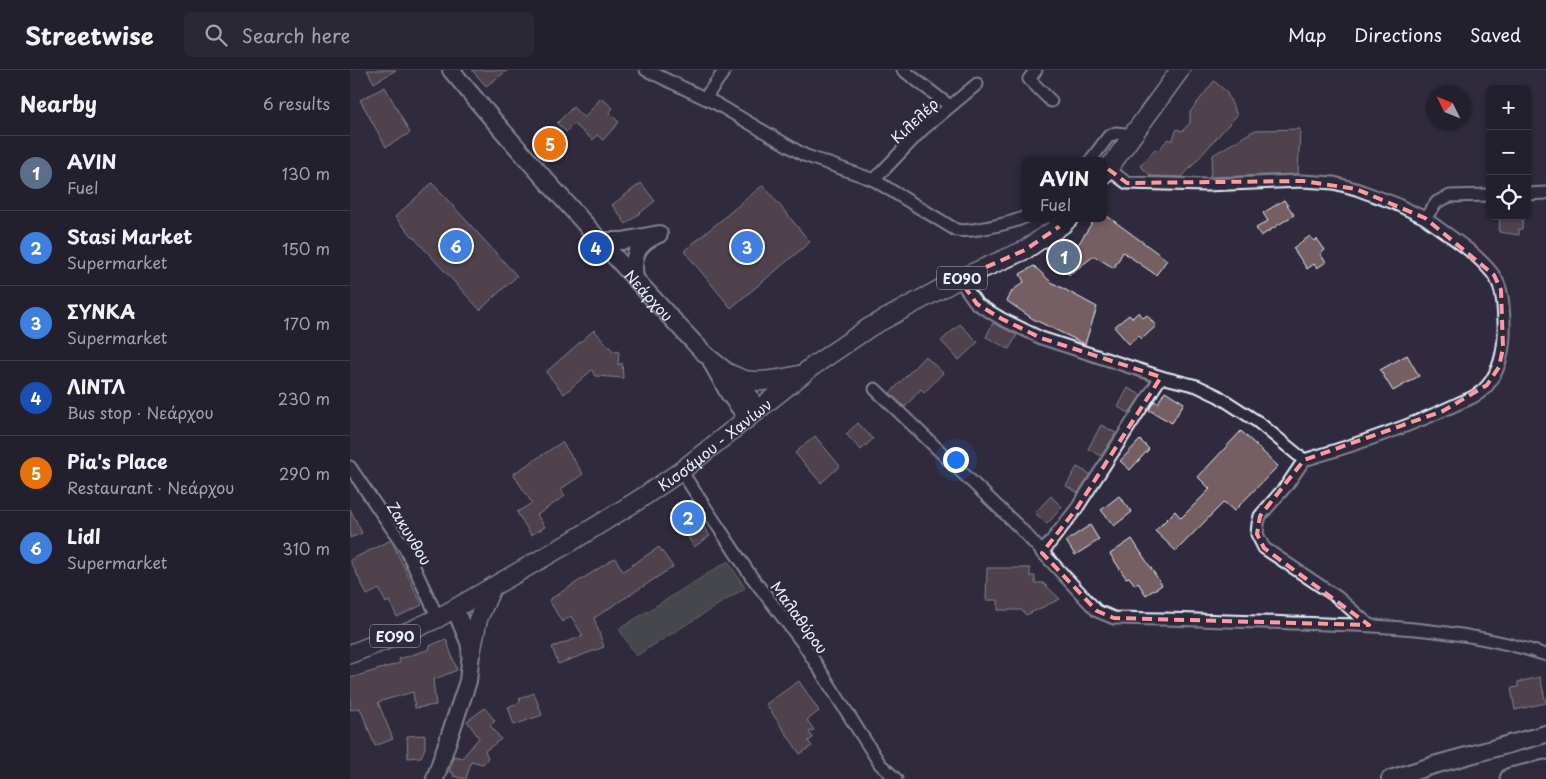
<!DOCTYPE html>
<html lang="en">
<head>
<meta charset="utf-8">
<style>
	:root { --surface:#23202e; --page:#2b2836; --text:#f1f3f6; --muted:#a3a3aa; --line:#403e4a; --accent:#ff9aa2 }
	body { margin:0; font-family:"Playpen Sans",sans-serif; background:var(--page); color:var(--text) }
	.controls { position:absolute; right:15px; top:15px; display:grid; overflow:hidden; border-radius:8px; box-shadow:0 1px 4px #0004 }
	.controls button { width:45px; height:45px; display:grid; place-items:center; padding:0; border:0; border-bottom:1px solid var(--line); background:var(--surface); color:var(--text); font:25px sans-serif }
	.compass { position:absolute; left:1076px; top:15px; width:45px; height:45px; border-radius:50%; background:var(--surface); box-shadow:0 1px 4px #0004; rotate:313deg }
	.you { position:absolute; left:605px; top:389px; width:18px; height:18px; margin:-12px; border:4px solid #fff; border-radius:50%; background:#1a73e8; box-shadow:0 0 0 8px #1a73e833 }
	.badge { display:grid; place-items:center; width:32px; height:32px; border-radius:50%; background:var(--accent); color:#fff; font-size:16px; font-weight:700 }
	.pin { position:absolute; translate:-50% -50%; border:2px solid #fff; box-shadow:0 1px 5px #0006 }
	.popup { position:absolute; left:672px; top:87px; width:85px; height:65px; box-sizing:border-box; display:grid; place-content:center; border-radius:8px; background:var(--surface); filter:drop-shadow(0 1px 4px #0005); font-size:16px; white-space:nowrap; color:var(--muted) }
	.popup b { font-size:19px; color:var(--text) }
	.popup::after { content:''; position:absolute; left:50%; top:100%; margin-left:-10px; border:10px solid transparent; border-top-color:var(--surface) }
	.list { margin:0; padding:0; list-style:none }
	h2 { display:flex; justify-content:space-between; align-items:center; height:65px; margin:0; padding:0 20px; font-size:21px }
	h2 small { font-size:16px; font-weight:400; color:var(--muted) }
	.list li { display:grid; grid-template-columns:32px 1fr auto; gap:15px; align-items:center; box-sizing:border-box; height:75px; padding:0 20px; border-top:1px solid var(--line) }
	.list b { display:block; font-size:19px; white-space:nowrap }
	.list p { margin:0; font-size:16px; white-space:nowrap; color:var(--muted) }
	.list em { font-size:16px; font-style:normal; color:var(--muted) }
	.icon { flex:none; width:28px; height:28px; fill:none; stroke:currentColor; stroke-width:2; stroke-linecap:round; stroke-linejoin:round }
	.map { position:relative; flex:none; width:1196px; height:709px; overflow:hidden }
	header { display:flex; align-items:center; gap:30px; box-sizing:border-box; height:70px; padding:0 25px; background:var(--surface); border-bottom:1px solid var(--line) }
	header strong { font-size:24px }
	nav { display:flex; gap:28px; margin-inline-start:auto; font-size:18px }
	.search { width:350px; height:45px; background:var(--page); display:flex; align-items:center; gap:12px; box-sizing:border-box; padding:0 18px; border-radius:8px; color:var(--muted); font-size:19px }
	main { display:flex }
	aside { flex:1; background:var(--surface) }
	.map>svg:first-child { display:block }
</style>
</head>
<body>
<header>
<strong>Streetwise</strong>
<div class="search"><svg class="icon" aria-label="search" viewBox="0 0 24 24"><circle cx="10" cy="10" r="6"/><path d="M15 15l6 6"/></svg>Search here</div>
<nav><a>Map</a><a>Directions</a><a>Saved</a></nav>
</header>
<main>
<aside>
<h2>Nearby<small>6 results</small></h2>
<ul class="list">
<li><span class="badge" style="background:#5c6f8a">1</span><div><b>AVIN</b><p>Fuel</p></div><em>130 m</em></li>
<li><span class="badge" style="background:#3f7fe0">2</span><div><b>Stasi Market</b><p>Supermarket</p></div><em>150 m</em></li>
<li><span class="badge" style="background:#3f7fe0">3</span><div><b>ΣΥΝΚΑ</b><p>Supermarket</p></div><em>170 m</em></li>
<li><span class="badge" style="background:#1a4fb4">4</span><div><b>ΛΙΝΤΛ</b><p>Bus stop · Νεάρχου</p></div><em>230 m</em></li>
<li><span class="badge" style="background:#e8710a">5</span><div><b>Pia's Place</b><p>Restaurant · Νεάρχου</p></div><em>290 m</em></li>
<li><span class="badge" style="background:#3f7fe0">6</span><div><b>Lidl</b><p>Supermarket</p></div><em>310 m</em></li>
</ul>
</aside>
<div class="map">
<svg width="1196" height="709" viewBox="0 0 1196 709">
	<rect width="100%" height="100%" fill="#2f2a3d"/>
	<filter id="ink" filterUnits="userSpaceOnUse"><feTurbulence type="fractalNoise" baseFrequency=".02" numOctaves="2"/><feDisplacementMap in="SourceGraphic" scale="10" xChannelSelector="R" yChannelSelector="G"/><feConvolveMatrix kernelMatrix="1 2 1 2 8 2 1 2 1" color-interpolation-filters="sRGB"/></filter>
	<g filter="url(#ink)">
		<path fill="#606c61" stroke="#a4aeac" d="M378,491L395,518L286,586L269,559Z"/>
		<g fill="#745e62" stroke="#e8f1f8">
			<path d="M17,0H46L24,13Z"/>
			<path d="M122,0H158L136,16Z"/>
			<path d="M864,11L876,21L887,45L832,107L801,106L790,96L805,79L808,81L818,69L822,71L827,59L832,61L840,53V42Z"/>
			<path d="M35,17L60,63L36,77L10,30Z"/>
			<path d="M251,28L263,38L259,43L269,52L253,70L247,65L243,70L224,54L216,62L207,53L223,37L234,48Z"/>
			<path d="M950,59L948,104L860,107L863,85L905,60Z"/>
			<path d="M82,113L167,206L130,240L45,147Z"/>
			<path d="M291,113L305,131L276,154L262,135Z"/>
			<path d="M413,115L460,172L381,238L334,181Z"/>
			<path d="M934,130L944,145L911,166L906,158L918,151L913,143Z"/>
			<path d="M753,143L817,190L806,205L773,182L764,198L744,186L719,205L700,180L715,169L724,181L745,148H753Z"/>
			<path d="M1150,146H1173L1172,159H1169V165L1149,162Z"/>
			<path d="M960,166L964,171L967,169L975,180L970,184L976,192L967,198L964,194L957,199L943,178Z"/>
			<path d="M684,196L701,212L747,237L735,274L683,249L657,231L662,221L674,212L670,204Z"/>
			<path d="M789,242L793,248L797,245L806,256L792,269L789,266L779,274L764,257L779,245L782,248Z"/>
			<path d="M643,253L667,265L659,279L636,267Z"/>
			<path d="M610,254L628,272L609,290L591,271Z"/>
			<path d="M244,260L263,281L269,282L268,295L272,293L273,308L245,306L242,300L214,324L196,302Z"/>
			<path d="M1057,285L1069,306L1043,321L1030,300Z"/>
			<path d="M575,286L593,303L574,323L571,319L555,337L540,323Z"/>
			<path d="M778,318L791,325L779,343L768,337Z"/>
			<path d="M815,321L834,333L822,353L799,340L804,331L808,333Z"/>
			<path d="M508,353L523,369L511,380L496,364Z"/>
			<path d="M751,355L766,363L751,386L738,379Z"/>
			<path d="M891,361L928,396L884,441L874,432L826,481L805,461L825,441L831,448L860,419L848,407Z"/>
			<path d="M465,366L490,396L471,413L445,383Z"/>
			<path d="M790,370L799,379L780,400L770,391Z"/>
			<path d="M212,372L233,404L211,419L215,426L187,445L195,457L181,465L167,442L182,433L163,404Z"/>
			<path d="M727,397L740,404L728,423L716,416Z"/>
			<path d="M701,426L712,437L697,454L685,443Z"/>
			<path d="M769,426L782,442L764,456L751,440Z"/>
			<path d="M0,439L12,463L0,468Z"/>
			<path d="M349,450L360,466L344,477L336,464L344,459L342,455Z"/>
			<path d="M740,455L749,470L725,485L716,471Z"/>
			<path d="M782,469L812,515L796,525L788,513L785,515L779,507L776,508L760,484Z"/>
			<path d="M41,470L72,535L47,547L39,531L36,533L29,519L17,525L0,490Z"/>
			<path d="M309,477L323,497L244,548L254,577L208,594L202,577L233,566L221,546L212,552L199,530L265,488L273,501Z"/>
			<path d="M637,498H680V506H685V513H693L710,529L676,545L671,540H648V530H636Z"/>
			<path d="M96,569L107,600L83,610L86,635L65,638L63,622L28,632L43,669L25,676L10,638L0,640V608L50,593L49,589L80,579L79,576Z"/>
			<path d="M1190,607L1196,633L1165,640L1161,618L1168,617V612Z"/>
			<path d="M449,611L469,641L457,650L464,660L459,662L463,668L458,671L462,676L450,684L416,634Z"/>
			<path d="M184,623L192,645L164,655L158,637L170,632L169,629Z"/>
			<path d="M135,638L145,651L140,655L151,669L135,681L138,688L133,694L121,691L116,709L103,706L104,703L99,702L104,686L112,688L129,668L117,651Z"/>
			<path d="M75,665V678L71,687L58,688L57,666Z"/>
		</g>
		<g fill="none" stroke-linecap="round" stroke-linejoin="round">
			<defs>
				<g id="street">
					<path d="M296,0L367,34L454,85L524,110L606,160C619,163 662,153 675,147"/>
					<path d="M553,0L600,36"/>
					<path d="M686,0L679,9L701,31"/>
					<path d="M355,28L375,0"/>
					<path d="M740,91L758,67L766,63L783,65"/>
					<path d="M758,99L777,113L856,115L953,111L984,113L1006,119L1044,133L1075,148"/>
					<path d="M524,110L572,60L627,14"/>
					<path d="M1177,124L1196,123"/>
					<path d="M609,209L627,234L652,249L691,268L811,307L847,316L868,326L908,352L954,390L937,415L910,446L908,454L907,464L914,478L987,527L1019,555"/>
					<path d="M525,319L670,458L747,541L764,548C823,549 882,551 942,553C1027,555 1115,558 1196,585"/>
					<path d="M954,390C1005,375 1056,358 1105,335C1116,330 1129,326 1137,316C1152,298 1155,274 1154,251C1153,234 1153,218 1143,204C1125,181 1098,165 1075,148L1087,132L1100,126L1140,125"/>
					<path d="M0,397L55,478L88,548"/>
					<path d="M331,401L401,506L454,575L530,694L546,709"/>
					<path d="M692,483L727,438L811,307"/>
				</g>
				<g id="secondary">
					<path id="s1" d="M101,0C181,96 265,188 350,279C373,303 398,308 406,343"/>
					<path d="M251,171H272L309,164"/>
					<path d="M285,209C282,189 285,175 305,166"/>
					<path d="M362,293L378,322L398,349"/>
					<path d="M85,709L118,611L121,583L119,572L105,539"/>
					<path d="M1040,709L1084,695L1196,664"/>
				</g>
				<g id="primary">
					<path d="M753,106L830,0"/>
					<path d="M380,304C385,306 391,309 396,310C413,313 432,309 449,305"/>
					<path d="M121,583L128,549L142,517"/>
					<path id="s2" d="M0,584L62,560L88,548L219,473L290,429L331,401L463,296L520,257L609,209L675,180L713,154L719,148"/>
				</g>
				<path id="highway" d="M1161,709L1196,701"/>
			</defs>
			<use href="#street" stroke="#e8f1f8" stroke-width="15"/>
			<use href="#secondary" stroke="#e8f1f8" stroke-width="20"/>
			<use href="#primary" stroke="#e8f1f8" stroke-width="21"/>
			<use href="#highway" stroke="#e8f1f8" stroke-width="25"/>
			<use href="#street" stroke="#2f2a3d" stroke-width="11"/>
			<use href="#secondary" stroke="#2f2a3d" stroke-width="16"/>
			<use href="#primary" stroke="#2f2a3d" stroke-width="18"/>
			<use href="#highway" stroke="#2f2a3d" stroke-width="21"/>
		</g>
	</g>
	<path d="M0 0H1196V709H0ZM758,99L777,113L953,111L1006,119L1075,148L1144,205L1151,220L1153,278L1149,297L1137,315L1093,341L954,390L910,446L907,464L914,478L1019,555L764,548L747,541L692,483L727,438L811,307L691,268L652,249L627,234L609,209L675,180L713,154Z" fill="#2f2a3d" fill-opacity=".55" fill-rule="evenodd"/>
	<path fill="none" stroke="#ff9aa2" stroke-width="4" stroke-dasharray="10 6" stroke-linejoin="round" d="M758,99L777,113L953,111L1006,119L1075,148L1144,205L1151,220L1153,278L1149,297L1137,315L1093,341L954,390L910,446L907,464L914,478L1019,555L764,548L747,541L692,483L727,438L811,307L691,268L652,249L627,234L609,209L675,180L713,154Z"/>
	<g text-anchor="middle" dominant-baseline="central" stroke-width="5" stroke-linejoin="round" paint-order="stroke">
		<g fill="#2f2a3d" stroke="#b0b5c0" stroke-width="1">
			<rect x="587" y="196.5" width="50" height="23" rx="4"/>
			<rect x="20" y="554.5" width="50" height="23" rx="4"/>
		</g>
		<g font-size="14" font-weight="bold" fill="#e8f1f8">
			<text x="612" y="208">ΕΟ90</text>
			<text x="45" y="566">ΕΟ90</text>
		</g>
		<g font-size="15" fill="#e8f1f8" stroke="#2f2a3d">
			<text transform="translate(564 50) rotate(-43)">Κιλελέρ</text>
			<text stroke="none"><textPath href="#s1" startOffset="300">Νεάρχου</textPath></text>
			<text stroke="none"><textPath href="#s2" startOffset="422">Κισσάμου - Χανίων</textPath></text>
			<text transform="translate(60 463) rotate(59)">Ζακυνθου</text>
			<text transform="translate(450 547) rotate(54)">Μαλαθύρου</text>
		</g>
	</g>
</svg>
<div class="controls">
<button>+</button>
<button>−</button>
<button><svg class="icon" aria-label="locate" viewBox="0 0 24 24"><circle cx="12" cy="12" r="6"/><path d="M12 2v4M12 18v4M2 12h4M18 12h4"/></svg></button>
</div>
<svg class="compass" viewBox="-18 -18 36 36"><path d="M0-13l5 13h-10z" fill="#e53935"/><path d="M0 13l5-13h-10z" fill="#a3a3aa"/></svg>
<div class="you"></div>
<div class="pin badge" style="left:714px;top:187px;background:#5c6f8a">1</div>
<div class="popup"><b>AVIN</b>Fuel</div>
<div class="pin badge" style="left:338px;top:448px;background:#3f7fe0">2</div>
<div class="pin badge" style="left:397px;top:177px;background:#3f7fe0">3</div>
<div class="pin badge" style="left:246px;top:178px;background:#1a4fb4">4</div>
<div class="pin badge" style="left:200px;top:74px;background:#e8710a">5</div>
<div class="pin badge" style="left:106px;top:176px;background:#3f7fe0">6</div>
</div>
</main>
</body>
</html>
